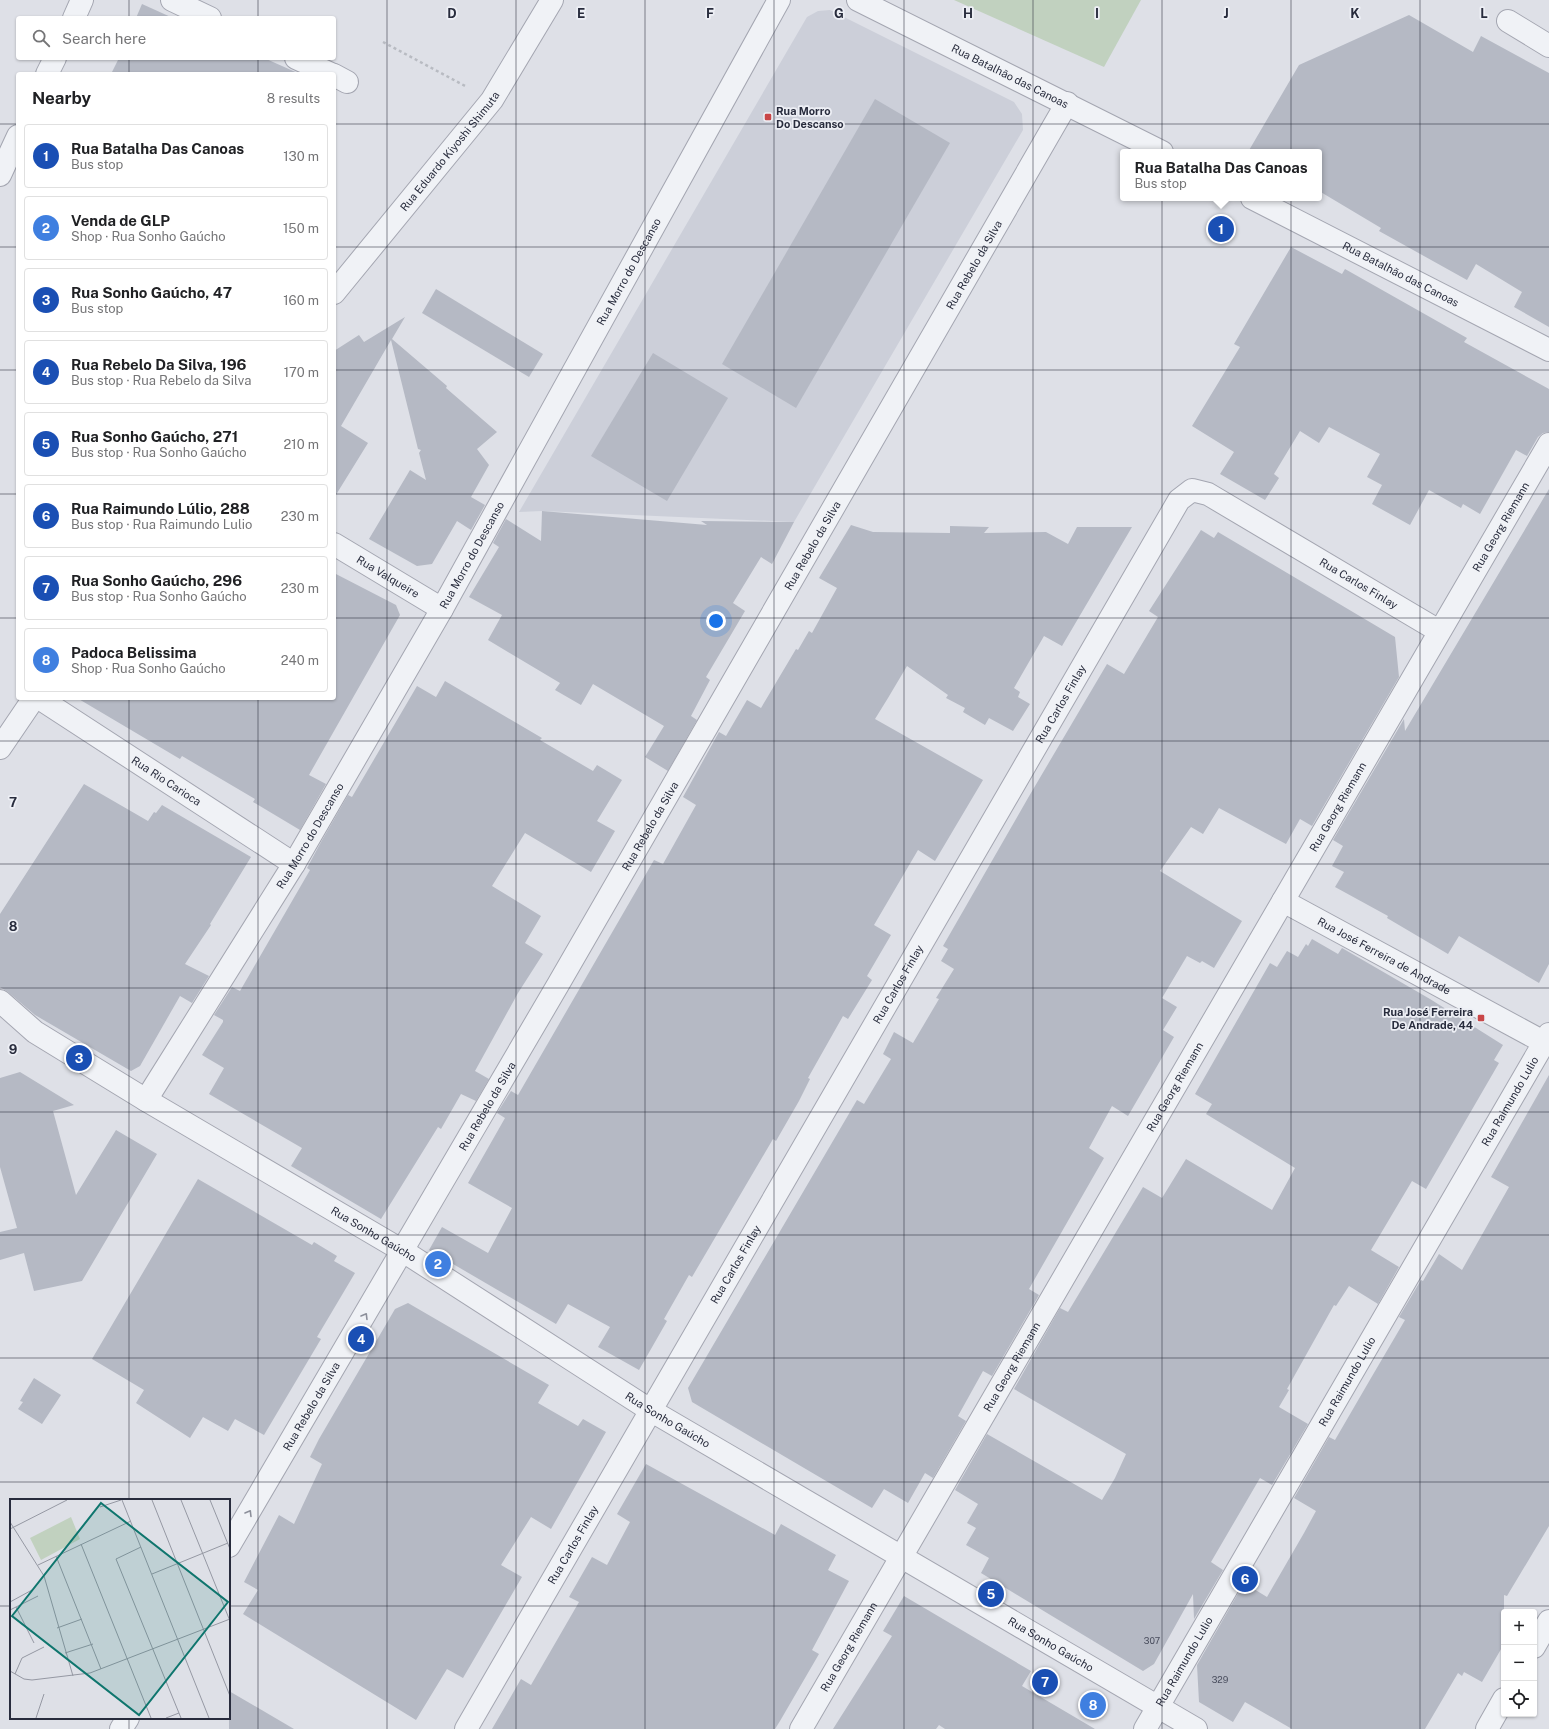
<!DOCTYPE html>
<html lang="en">
<head>
<meta charset="utf-8">
<style>
	:root { --surface:#fff; --page:#f6f6f6; --text:#202124; --muted:#757577; --line:#e0e0e0; --accent:#d93025 }
	body { margin:0; font-family:"Public Sans",sans-serif; background:var(--page); color:var(--text) }
	.controls { position:absolute; right:12px; bottom:12px; display:grid; overflow:hidden; border-radius:4px; box-shadow:0 1px 3px #0004 }
	.controls button { width:36px; height:36px; display:grid; place-items:center; padding:0; border:0; border-bottom:1px solid var(--line); background:var(--surface); color:var(--text); font:20px sans-serif }
	.you { position:absolute; left:716px; top:621px; width:14px; height:14px; margin:-10px; border:3px solid #fff; border-radius:50%; background:#1a73e8; box-shadow:0 0 0 6px #1a73e833 }
	.badge { display:grid; place-items:center; width:26px; height:26px; border-radius:50%; background:var(--accent); color:#fff; font-size:13px; font-weight:700 }
	.pin { position:absolute; translate:-50% -50%; border:2px solid #fff; box-shadow:0 1px 4px #0006 }
	.popup { position:absolute; left:1120px; top:149px; width:202px; height:52px; box-sizing:border-box; display:grid; place-content:center; border-radius:4px; background:var(--surface); filter:drop-shadow(0 1px 3px #0005); font-size:13px; white-space:nowrap; color:var(--muted) }
	.popup b { font-size:15px; color:var(--text) }
	.popup::after { content:''; position:absolute; left:50%; top:100%; margin-left:-8px; border:8px solid transparent; border-top-color:var(--surface) }
	.list { margin:0; padding:0; list-style:none }
	h2 { display:flex; justify-content:space-between; align-items:center; height:52px; margin:0; padding:0 16px; font-size:17px }
	h2 small { font-size:13px; font-weight:400; color:var(--muted) }
	.list li { display:grid; grid-template-columns:26px 1fr auto; gap:12px; align-items:center; box-sizing:border-box; height:64px; margin:0 8px 8px; padding:0 8px; border:1px solid var(--line); border-radius:4px }
	.list b { display:block; font-size:15px; white-space:nowrap }
	.list p { margin:0; font-size:13px; white-space:nowrap; color:var(--muted) }
	.list em { font-size:13px; font-style:normal; color:var(--muted) }
	.icon { flex:none; width:22px; height:22px; fill:none; stroke:currentColor; stroke-width:2; stroke-linecap:round; stroke-linejoin:round }
	.map { position:relative; flex:none; width:1549px; height:1729px; overflow:hidden }
	.search { position:absolute; background:var(--surface); box-shadow:0 1px 3px #0004; left:16px; top:16px; width:320px; height:44px; display:flex; align-items:center; gap:10px; box-sizing:border-box; padding:0 14px; border-radius:4px; color:var(--muted); font-size:15px }
	.panel { position:absolute; background:var(--surface); box-shadow:0 1px 3px #0004; left:16px; top:72px; width:320px; height:628px; border-radius:4px }
	.map>svg:first-child { display:block }
</style>
</head>
<body>
<div class="map">
<svg width="1549" height="1729" viewBox="0 0 1549 1729">
	<rect width="100%" height="100%" fill="#dee0e7"/>
	<path fill="#cccfd9" d="M830,10L1014,102L1022,114L1023,130L794,522L542,511L519,512L807,17L818,11Z"/>
	<path fill="#c1d1bf" d="M954,0H1141L1104,67Z"/>
	<g fill="#b5b9c4">
		<path d="M142,4L173,18H136Z"/>
		<path d="M1409,15L1473,52L1481,36L1549,73V327L1514,307L1522,292L1476,264L1467,280L1379,231L1381,228L1319,191V152H1248L1299,65Z"/>
		<path d="M119,58H264L300,74H111Z"/>
		<path d="M875,99L950,143L796,408L722,364Z"/>
		<path d="M1291,247L1342,274L1345,269L1467,338L1464,342L1549,389V432L1543,433L1538,437L1527,456L1516,450L1480,514L1463,504L1461,508L1429,490L1410,525L1372,504L1382,485L1367,477L1380,454L1329,427L1319,443L1300,431L1274,474L1279,478L1265,500L1220,474L1234,452L1192,426L1240,347L1234,344Z"/>
		<path d="M436,289L543,354L529,377L422,313Z"/>
		<path d="M405,317L392,339L447,386L446,388L497,432L477,449L489,465L471,497L485,505L471,530L457,521L432,564L417,566L369,539L410,470L426,480L419,453L421,450L418,449L391,340L341,426L368,443L334,498V351L359,335L364,342Z"/>
		<path d="M653,353L728,398L667,501L591,456Z"/>
		<path d="M1549,489V964L1539,983L1459,936L1448,954L1387,918L1388,916L1335,887L1344,872L1332,866L1343,846L1333,840L1404,719L1405,731Z"/>
		<path d="M542,511L707,525L701,521L794,522L772,564L761,557L733,603L745,611L706,677L710,680L691,716L697,720L668,771L645,757L664,726L593,684L581,705L555,690L560,683L488,640L502,615L469,597L499,547L493,543L506,519L541,541Z"/>
		<path d="M851,525L873,532L950,533V526L989,527L984,533L1046,532L1068,544L1077,527H1132L1062,646L1044,636L1014,688L1020,692L1018,697L1030,704L1013,731L989,718L985,725L963,712L965,708L946,698L948,695L907,666L888,698L875,719L983,780L935,861L918,850L874,925L891,935L867,976L872,980L848,1019L843,1016L808,1078L810,1079L799,1101L776,1141L773,1139L692,1277L689,1275L664,1319L667,1321L639,1370L598,1347L610,1327L568,1304L556,1324L429,1250L442,1227L488,1253L512,1208L468,1183L505,1118L497,1113L511,1091L518,1095L654,860L663,864L696,805L683,797L719,732L726,736L747,700L761,708L796,649L798,650L809,631L812,633L837,588L819,578Z"/>
		<path d="M1201,530L1214,538L1218,532L1395,637L1399,677L1312,826L1300,819L1286,844L1219,808L1203,834L1191,827L1160,871L1242,921L1214,968L1202,961L1200,963L1187,956L1162,998L1177,1007L1163,1030L1174,1037L1128,1116L1112,1106L1089,1148L1104,1158L1029,1289L1039,1295L992,1376L983,1371L958,1416L966,1421L933,1478L925,1473L908,1503L884,1489L872,1508L692,1402L688,1388L857,1100L864,1104L891,1059L883,1054L894,1032L913,1043L939,999L936,998L954,969L941,961L948,949L943,946L1028,798L1107,664L1124,674L1158,617L1149,611Z"/>
		<path d="M334,573L396,605L400,615L309,775L326,784L300,830L253,802L255,799L182,756L180,759L77,698H334Z"/>
		<path d="M445,681L542,738L540,740L593,771L597,765L622,780L597,821L615,831L591,872L525,833L492,886L541,916L525,943L543,954L518,993L475,1071L489,1079L476,1101L461,1094L441,1129L438,1127L381,1219L291,1166L302,1148L209,1094L224,1068L202,1055L223,1022V1020L214,1015L232,987L240,991L310,870L307,868L321,842L348,795L352,797L417,686L436,697Z"/>
		<path d="M84,784L148,821L154,812L156,813L162,805L251,857L210,924L211,925L185,964L209,976L192,1003L180,996L140,1066L131,1071L35,1015L8,992L0,987V914Z"/>
		<path d="M1312,939L1338,954L1342,948L1430,999L1503,1045L1494,1060L1499,1063L1426,1189L1412,1181L1371,1250L1399,1267L1378,1304L1349,1286L1336,1306L1334,1305L1287,1389L1289,1390L1279,1407L1308,1424L1272,1485L1260,1478L1211,1562L1223,1570L1194,1619L1193,1594L1154,1664L1143,1671L981,1573L989,1558L966,1545L976,1528L967,1523L978,1504L955,1490L987,1434L1102,1500L1115,1478L1126,1454L1014,1389L1060,1308L1068,1312L1143,1187L1162,1198L1186,1159L1272,1210L1295,1168L1206,1114L1212,1104L1195,1094L1270,963L1277,967L1287,951L1298,957L1306,944L1308,946Z"/>
		<path d="M20,1072L74,1105L53,1111L76,1195L116,1130L157,1154L82,1281L34,1291L24,1253L0,1260V1232L17,1228L0,1167V1078Z"/>
		<path d="M1549,1075V1526L1507,1596L1504,1595V1644L1482,1682L1464,1672L1462,1676L1458,1673L1425,1729H1292L1245,1702L1233,1722L1199,1702L1197,1665L1244,1583L1267,1597L1304,1533L1316,1511L1294,1498L1329,1437L1335,1440L1371,1378L1405,1320L1399,1317L1421,1280L1423,1281L1439,1254L1462,1270L1509,1187L1491,1177Z"/>
		<path d="M198,1179L312,1245L314,1242L337,1256L334,1261L355,1273L317,1337L321,1339L264,1435L235,1419L228,1431L203,1417L190,1438L136,1403L144,1390L92,1359Z"/>
		<path d="M408,1303L549,1385L538,1403L578,1426L583,1419L606,1432L551,1529L531,1517L501,1565L522,1577L463,1678L447,1669L416,1720L243,1614L258,1590L244,1582L279,1515L294,1524L322,1464L310,1457L319,1439L395,1309Z"/>
		<path d="M34,1378L61,1395L42,1424L18,1409L23,1402L20,1401Z"/>
		<path d="M646,1464L775,1535L781,1524L836,1555L828,1570L849,1581L812,1650L819,1654L780,1721L775,1729H492L521,1679L531,1685L579,1602L569,1597L592,1557L607,1565L630,1522L617,1514Z"/>
		<path d="M904,1596L1031,1671L1022,1686L1095,1729H945L939,1725L936,1729H833L892,1636L883,1631Z"/>
		<path d="M229,1691L294,1729H229Z"/>
	</g>
	<g fill="none" stroke-linecap="round" stroke-linejoin="round">
		<defs>
			<g id="minor">
				<path d="M172,0L210,18"/>
				<path id="s1" d="M858,0L1162,152"/>
				<path d="M74,18L82,0"/>
				<path d="M1508,21L1549,46"/>
				<path d="M296,58L331,74"/>
				<path d="M47,74L55,58"/>
				<path d="M334,75L347,82"/>
				<path d="M0,175L18,136"/>
				<path id="s2" d="M1252,198L1549,350"/>
				<path id="s3" d="M334,293L492,100L552,0"/>
				<path id="s4" d="M334,544L442,609"/>
				<path id="s5" d="M39,698L294,864"/>
				<path d="M0,748L34,698"/>
				<path id="s6" d="M1283,901L1549,1045"/>
				<path id="s7" d="M0,1001L35,1032L146,1100L403,1251L650,1410L1196,1729"/>
				<path id="s8" d="M146,1100L294,864L442,609L779,0"/>
				<path id="s9" d="M229,1546C512,1067 790,586 1067,103"/>
				<path d="M1534,1647L1549,1621"/>
				<path d="M121,1729L128,1718"/>
				<path id="s10" d="M466,1729L1179,500L1192,490L1208,494L1439,631"/>
				<path id="s11" d="M801,1729L1549,444"/>
				<path id="s12" d="M1145,1729L1549,1034"/>
				<path d="M1487,1729L1504,1699"/>
			</g>
		</defs>
		<use href="#minor" stroke="#a4a6b1" stroke-width="24"/>
		<path stroke="#b8bbc2" stroke-width="2.5" stroke-dasharray="3 3" stroke-linecap="butt" d="M383,42L467,87"/>
		<use href="#minor" stroke="#f0f2f6" stroke-width="22"/>
	</g>
	<defs><path id="oneway-chevron" d="M-2-3.5L2.5 0L-2 3.5" fill="none" stroke-width="1.6" stroke-linecap="round" stroke-linejoin="round"/></defs>
	<g stroke="#8c8f9a">
		<use href="#oneway-chevron" transform="translate(365 1316) rotate(-59)"/>
		<use href="#oneway-chevron" transform="translate(249 1513) rotate(-59)"/>
	</g>
	<path fill="none" stroke="#282c3d" stroke-width="1" stroke-opacity="0.55" d="M129,0V18M258,0V18M387,0V1729M516,0V1729M645,0V1729M774,0V1729M904,0V1729M1033,0V1729M1162,0V1729M1291,0V1729M1420,0V1729M129,58V74M258,58V74M0,124H18M334,124H1549M0,247H18M334,247H1549M0,370H18M334,370H1549M0,494H18M334,494H1549M0,618H18M334,618H1549M129,698V1500M258,698V1729M0,741H1549M0,864H1549M0,988H1549M0,1112H1549M0,1235H1549M0,1358H1549M0,1482H1549M0,1606H11M229,1606H1549M129,1718V1729"/>
	<g fill="#c94647" stroke="#edeff5" stroke-width="1.5">
		<rect x="764" y="113" width="8" height="8" rx="2"/>
		<rect x="1477" y="1014" width="8" height="8" rx="2"/>
	</g>
	<g text-anchor="middle" dominant-baseline="central" stroke-width="3.5" stroke-linejoin="round" paint-order="stroke">
		<g font-size="9" fill="#4b4f5f">
			<text x="1152" y="1640">307</text>
			<text x="1220" y="1679">329</text>
		</g>
		<g font-size="11" fill="#282c3d" stroke="#edeff5">
			<text stroke="none"><textPath href="#s1" startOffset="170">Rua Batalhão das Canoas</textPath></text>
			<text stroke="none"><textPath href="#s3" startOffset="183">Rua Eduardo Kiyoshi Shimuta</textPath></text>
			<text stroke="none"><textPath href="#s9" startOffset="1482">Rua Rebelo da Silva</textPath></text>
			<text stroke="none"><textPath href="#s8" startOffset="959">Rua Morro do Descanso</textPath></text>
			<text stroke="none"><textPath href="#s2" startOffset="167">Rua Batalhão das Canoas</textPath></text>
			<text stroke="none"><textPath href="#s11" startOffset="1391">Rua Georg Riemann</textPath></text>
			<text stroke="none"><textPath href="#s9" startOffset="1158">Rua Rebelo da Silva</textPath></text>
			<text stroke="none"><textPath href="#s8" startOffset="635">Rua Morro do Descanso</textPath></text>
			<text stroke="none"><textPath href="#s4" startOffset="63">Rua Valqueire</textPath></text>
			<text stroke="none"><textPath href="#s10" startOffset="1629">Rua Carlos Finlay</textPath></text>
			<text stroke="none"><textPath href="#s10" startOffset="1185">Rua Carlos Finlay</textPath></text>
			<text stroke="none"><textPath href="#s5" startOffset="152">Rua Rio Carioca</textPath></text>
			<text stroke="none"><textPath href="#s11" startOffset="1067">Rua Georg Riemann</textPath></text>
			<text stroke="none"><textPath href="#s9" startOffset="834">Rua Rebelo da Silva</textPath></text>
			<text stroke="none"><textPath href="#s8" startOffset="311">Rua Morro do Descanso</textPath></text>
			<text stroke="none"><textPath href="#s6" startOffset="115">Rua José Ferreira de Andrade</textPath></text>
			<text stroke="none"><textPath href="#s10" startOffset="861">Rua Carlos Finlay</textPath></text>
			<text stroke="none"><textPath href="#s11" startOffset="743">Rua Georg Riemann</textPath></text>
			<text stroke="none"><textPath href="#s12" startOffset="726">Rua Raimundo Lulio</textPath></text>
			<text stroke="none"><textPath href="#s9" startOffset="510">Rua Rebelo da Silva</textPath></text>
			<text stroke="none"><textPath href="#s7" startOffset="441">Rua Sonho Gaúcho</textPath></text>
			<text stroke="none"><textPath href="#s10" startOffset="537">Rua Carlos Finlay</textPath></text>
			<text stroke="none"><textPath href="#s11" startOffset="419">Rua Georg Riemann</textPath></text>
			<text stroke="none"><textPath href="#s12" startOffset="402">Rua Raimundo Lulio</textPath></text>
			<text stroke="none"><textPath href="#s9" startOffset="162">Rua Rebelo da Silva</textPath></text>
			<text stroke="none"><textPath href="#s7" startOffset="789">Rua Sonho Gaúcho</textPath></text>
			<text stroke="none"><textPath href="#s10" startOffset="213">Rua Carlos Finlay</textPath></text>
			<text stroke="none"><textPath href="#s7" startOffset="1233">Rua Sonho Gaúcho</textPath></text>
			<text stroke="none"><textPath href="#s11" startOffset="95">Rua Georg Riemann</textPath></text>
			<text stroke="none"><textPath href="#s12" startOffset="78">Rua Raimundo Lulio</textPath></text>
		</g>
		<g font-size="11" font-weight="bold" fill="#282c3d" stroke="#edeff5" text-anchor="start">
			<text x="776" y="111">Rua Morro<tspan x="776" dy="13">Do Descanso</tspan></text>
			<text x="1473" y="1012" text-anchor="end">Rua José Ferreira<tspan x="1473" dy="13">De Andrade, 44</tspan></text>
		</g>
	</g>
	<g transform="translate(10 1499)">
		<rect width="220" height="220" fill="#dee0e7"/>
		<path d="M61,18L70,40L31,61L20,39Z" fill="#c1d1bf"/>
		<path fill="none" stroke="#9598a3" stroke-width="1" d="M112,1L199,219M142,1L220,197M171,1L220,122M200,1L220,50M90,8L111,1M0,23L34,77L63,177M0,30L57,1M71,45L141,219M131,48L106,60L171,219M46,57L91,170M28,66L121,22M142,75L218,44M0,103L22,91M6,108L24,144M0,111L28,97M47,129L72,120M55,154L83,145M0,172L14,180L22,181L80,174L220,120M5,175L12,159L34,148M26,219L34,195M156,219L169,214"/>
		<path fill="#0f766e" fill-opacity="0.15" stroke="#0f766e" stroke-width="2" d="M91,4L218,103L129,216L2,117Z"/>
		<rect width="220" height="220" fill="none" stroke="#282c3d" stroke-width="2"/>
	</g>
	<g font-size="13" text-anchor="middle" font-weight="bold" fill="#282c3d" stroke="#edeff5" stroke-width="3.5" stroke-linejoin="round" paint-order="stroke">
		<text x="452" y="18">D</text>
		<text x="581" y="18">E</text>
		<text x="710" y="18">F</text>
		<text x="839" y="18">G</text>
		<text x="968" y="18">H</text>
		<text x="1097" y="18">I</text>
		<text x="1226" y="18">J</text>
		<text x="1355" y="18">K</text>
		<text x="1484" y="18">L</text>
		<text x="13" y="807">7</text>
		<text x="13" y="931">8</text>
		<text x="13" y="1054">9</text>
	</g>
</svg>
<div class="controls">
<button>+</button>
<button>−</button>
<button><svg class="icon" aria-label="locate" viewBox="0 0 24 24"><circle cx="12" cy="12" r="6"/><path d="M12 2v4M12 18v4M2 12h4M18 12h4"/></svg></button>
</div>
<div class="you"></div>
<div class="pin badge" style="left:1221px;top:229px;background:#1a4fb4">1</div>
<div class="popup"><b>Rua Batalha Das Canoas</b>Bus stop</div>
<div class="pin badge" style="left:438px;top:1264px;background:#3f7fe0">2</div>
<div class="pin badge" style="left:79px;top:1058px;background:#1a4fb4">3</div>
<div class="pin badge" style="left:361px;top:1339px;background:#1a4fb4">4</div>
<div class="pin badge" style="left:991px;top:1594px;background:#1a4fb4">5</div>
<div class="pin badge" style="left:1245px;top:1579px;background:#1a4fb4">6</div>
<div class="pin badge" style="left:1045px;top:1682px;background:#1a4fb4">7</div>
<div class="pin badge" style="left:1093px;top:1705px;background:#3f7fe0">8</div>
<div class="search"><svg class="icon" aria-label="search" viewBox="0 0 24 24"><circle cx="10" cy="10" r="6"/><path d="M15 15l6 6"/></svg>Search here</div>
<section class="panel">
<h2>Nearby<small>8 results</small></h2>
<ul class="list">
<li><span class="badge" style="background:#1a4fb4">1</span><div><b>Rua Batalha Das Canoas</b><p>Bus stop</p></div><em>130 m</em></li>
<li><span class="badge" style="background:#3f7fe0">2</span><div><b>Venda de GLP</b><p>Shop · Rua Sonho Gaúcho</p></div><em>150 m</em></li>
<li><span class="badge" style="background:#1a4fb4">3</span><div><b>Rua Sonho Gaúcho, 47</b><p>Bus stop</p></div><em>160 m</em></li>
<li><span class="badge" style="background:#1a4fb4">4</span><div><b>Rua Rebelo Da Silva, 196</b><p>Bus stop · Rua Rebelo da Silva</p></div><em>170 m</em></li>
<li><span class="badge" style="background:#1a4fb4">5</span><div><b>Rua Sonho Gaúcho, 271</b><p>Bus stop · Rua Sonho Gaúcho</p></div><em>210 m</em></li>
<li><span class="badge" style="background:#1a4fb4">6</span><div><b>Rua Raimundo Lúlio, 288</b><p>Bus stop · Rua Raimundo Lulio</p></div><em>230 m</em></li>
<li><span class="badge" style="background:#1a4fb4">7</span><div><b>Rua Sonho Gaúcho, 296</b><p>Bus stop · Rua Sonho Gaúcho</p></div><em>230 m</em></li>
<li><span class="badge" style="background:#3f7fe0">8</span><div><b>Padoca Belissima</b><p>Shop · Rua Sonho Gaúcho</p></div><em>240 m</em></li>
</ul>
</section>
</div>
</body>
</html>
